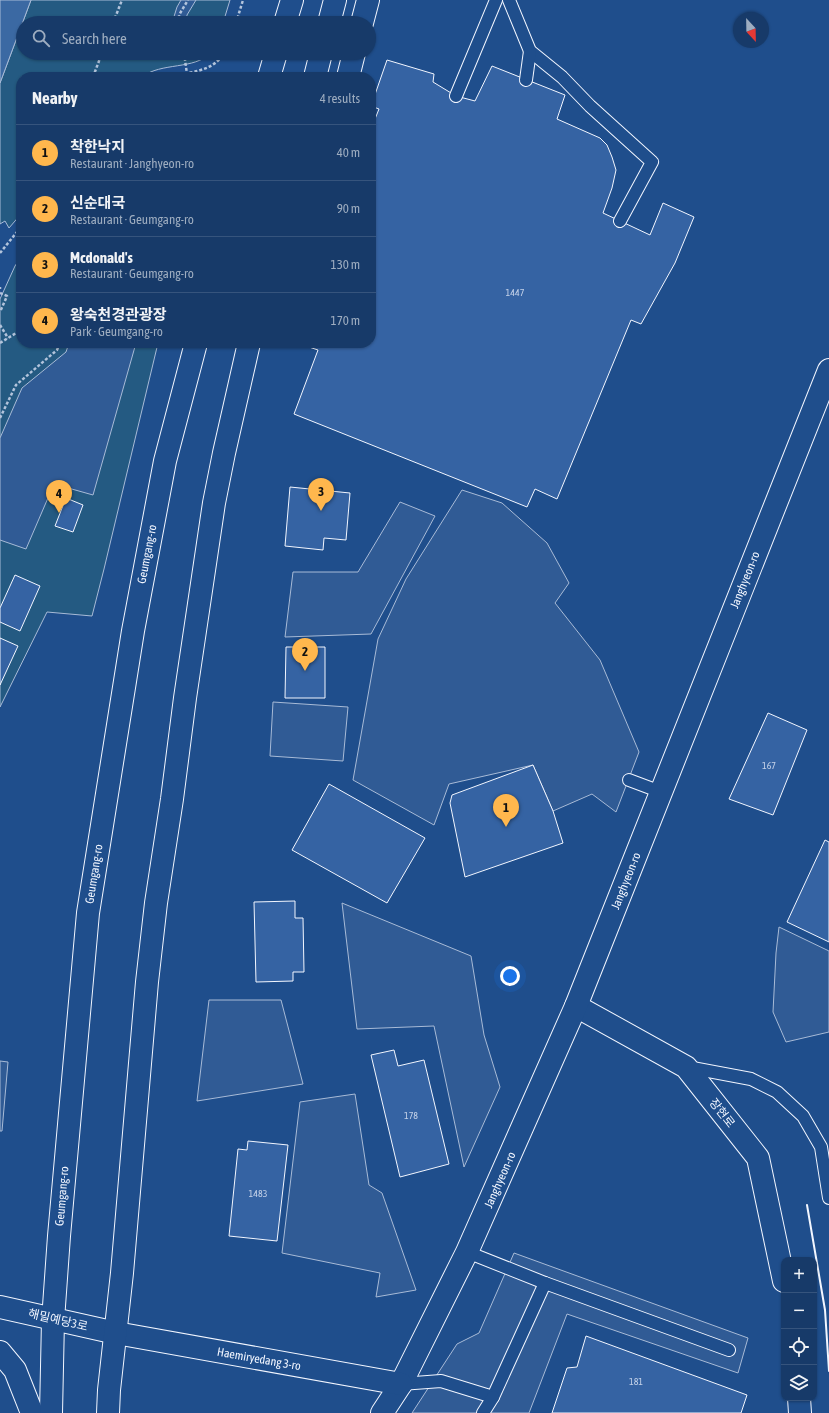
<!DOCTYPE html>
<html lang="en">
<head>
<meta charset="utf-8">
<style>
	:root { --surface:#173a69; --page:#20416f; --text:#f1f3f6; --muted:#9eadc0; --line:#36547d; --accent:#ffb74d }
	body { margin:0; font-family:"Asap Condensed","Noto Sans KR",sans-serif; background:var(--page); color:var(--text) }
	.controls { position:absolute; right:12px; bottom:12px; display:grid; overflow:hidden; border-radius:8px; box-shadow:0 1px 3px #0004 }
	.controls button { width:36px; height:36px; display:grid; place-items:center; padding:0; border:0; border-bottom:1px solid var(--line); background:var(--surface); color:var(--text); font:20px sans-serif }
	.compass { position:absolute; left:733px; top:12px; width:36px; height:36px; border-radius:50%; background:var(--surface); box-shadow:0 1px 3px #0004; rotate:158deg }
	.you { position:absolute; left:510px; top:976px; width:14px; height:14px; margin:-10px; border:3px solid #fff; border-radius:50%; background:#1a73e8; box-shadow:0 0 0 6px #1a73e833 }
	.badge { display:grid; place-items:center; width:26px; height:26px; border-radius:50%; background:var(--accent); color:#111; font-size:13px; font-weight:700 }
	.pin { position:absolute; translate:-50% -33px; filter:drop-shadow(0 1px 2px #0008) }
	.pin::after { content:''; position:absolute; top:21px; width:14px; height:12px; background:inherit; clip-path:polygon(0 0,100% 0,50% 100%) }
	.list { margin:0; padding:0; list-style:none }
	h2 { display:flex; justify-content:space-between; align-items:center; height:52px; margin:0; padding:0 16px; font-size:17px }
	h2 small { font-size:13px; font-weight:400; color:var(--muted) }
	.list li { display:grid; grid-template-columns:26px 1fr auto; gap:12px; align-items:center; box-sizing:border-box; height:56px; padding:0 16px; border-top:1px solid var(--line) }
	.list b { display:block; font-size:15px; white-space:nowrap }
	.list p { margin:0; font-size:13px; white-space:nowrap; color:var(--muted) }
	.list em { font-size:13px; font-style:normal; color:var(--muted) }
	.icon { flex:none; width:22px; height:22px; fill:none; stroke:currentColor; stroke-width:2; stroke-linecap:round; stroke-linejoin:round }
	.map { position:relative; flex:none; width:829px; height:1413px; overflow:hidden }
	.search { position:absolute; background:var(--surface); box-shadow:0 1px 3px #0004; left:16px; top:16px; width:360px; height:44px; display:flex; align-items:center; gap:10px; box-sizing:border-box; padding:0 14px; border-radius:22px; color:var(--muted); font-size:15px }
	.panel { position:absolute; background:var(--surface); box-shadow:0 1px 3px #0004; left:16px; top:72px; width:360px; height:276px; border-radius:16px }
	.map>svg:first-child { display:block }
</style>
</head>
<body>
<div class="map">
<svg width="829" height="1413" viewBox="0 0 829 1413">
	<rect width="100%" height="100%" fill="#1f4e8c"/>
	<g fill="#245a82" stroke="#a8bbd7">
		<path d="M31,0H230L223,23H23V53H210C195,70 161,62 142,77H21V214L9,228L5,221L0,224V83Z"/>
		<path d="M21,257V343H158L104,569L92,616L47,612L0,707V299L15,266Z"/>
	</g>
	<g fill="#305b95" stroke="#a8bbd7">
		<path d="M181,0H196L187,15L186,23H172L177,7Z"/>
		<path d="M69,343H136L93,495L54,484L26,549L0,540V438L22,388L66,352Z"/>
		<path d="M462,490L502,503L547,543L569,583L555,603L600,660L639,752L616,812L592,794L553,811L533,765L449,784L434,825L353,780L378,639L406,579Z"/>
		<path d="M400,502L435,516L371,634L285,637L293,572H358Z"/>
		<path d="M273,702L348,707L343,761L270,756Z"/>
		<path d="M342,903L471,956L484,1035L500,1087L464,1167L434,1026L357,1029Z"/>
		<path d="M779,927L829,951V1032L786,1042L773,1012L776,953Z"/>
		<path d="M209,1000H281L303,1084L197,1101Z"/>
		<path d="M0,1061L8,1062L2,1131H0Z"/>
		<path d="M355,1094L369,1185L382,1193L416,1290L376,1297L380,1273L282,1253L300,1102Z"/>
		<path d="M514,1253L748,1338L738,1373L567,1314L529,1413H412L457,1344L479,1333Z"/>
	</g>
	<path fill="#3b69a3" stroke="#a8bbd7" d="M0,0H31L0,83Z"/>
	<g fill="#3563a3" stroke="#f2f6ff">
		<path d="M387,60L434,74L433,82L456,96L475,101L492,66L565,95L557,119L600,138L607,145L612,157L616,170L612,188L603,213L650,235L663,203L694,217L675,263L641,324L631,320L557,499L535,489L527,507L294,414L318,350L309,347L311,343H371V129L379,109L371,106Z"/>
		<path d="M290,487L350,493L346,540L324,538L323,550L285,546Z"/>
		<path d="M66,498L83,505L73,532L55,526Z"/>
		<path d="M15,575L40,586L20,631L0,622V608Z"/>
		<path d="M0,638L18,646L0,685Z"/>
		<path d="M286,647H325V698H285Z"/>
		<path d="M768,713L807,730L773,815L729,799Z"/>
		<path d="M533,765L553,811L563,843L465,877L450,803L452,795Z"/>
		<path d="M329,784L425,838L387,903L292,850Z"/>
		<path d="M825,840L829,842V942L787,922Z"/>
		<path d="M295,901V918H303L304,972H293V981L256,982L254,902Z"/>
		<path d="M394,1050L398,1066L424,1060L449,1164L400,1177L371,1055Z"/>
		<path d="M248,1141L288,1145L277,1241L229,1236L238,1149L247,1150Z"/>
		<path d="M586,1336L747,1395L741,1413H552L567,1368L577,1367Z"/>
	</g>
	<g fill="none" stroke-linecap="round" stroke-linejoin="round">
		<defs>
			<g id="service">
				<path d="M509,0L530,51L562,77L590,106L652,162L620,221"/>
				<path d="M526,80L530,51"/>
				<path d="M456,96L496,0"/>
				<path d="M629,780L661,792"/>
				<path d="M687,1067L751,1079L777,1092L803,1116L821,1147L829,1198"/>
				<path d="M467,1252L545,1283L729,1350"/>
				<path d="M401,1384L441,1381L493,1397L545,1283"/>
				<path d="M483,1413L493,1397"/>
			</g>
			<g id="minor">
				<path d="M576,1006L686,1067L758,1158L784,1281"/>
				<path d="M799,1398L800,1413"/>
				<path d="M382,1413L401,1384L467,1252L576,1006L829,370"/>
			</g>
			<path id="tertiary" d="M0,1307L116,1333L401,1384"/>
			<g id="secondary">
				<path d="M285,23L292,0"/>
				<path d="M329,23L335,0"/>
				<path d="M362,23L368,0"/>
				<path d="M269,77L276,53"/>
				<path d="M315,77L321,53"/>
				<path d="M348,77L354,53"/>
				<path d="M0,1352L15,1370L32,1413"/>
				<path d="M51,1413L53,1320L59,1236L88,913L133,631L165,461L196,343"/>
				<path d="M108,1413L109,1390L122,1273L147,982L156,903L172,799L185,698L214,503L224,453L249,343"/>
			</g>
		</defs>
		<use href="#service" stroke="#f2f6ff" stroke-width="14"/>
		<use href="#minor" stroke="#f2f6ff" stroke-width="24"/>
		<use href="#tertiary" stroke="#f2f6ff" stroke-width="24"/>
		<use href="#secondary" stroke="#f2f6ff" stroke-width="24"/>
		<g stroke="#b3c4dc" stroke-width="2.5" stroke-dasharray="3 2" stroke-linecap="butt">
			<path d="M113,23L122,0"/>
			<path d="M180,23L179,15L188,0"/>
			<path d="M236,23L243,0"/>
			<path d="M184,53L187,74L185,77"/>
			<path d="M93,77L102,53"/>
			<path d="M170,77C187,72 215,72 223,53"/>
			<path d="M0,253L21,227"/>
			<path d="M0,287V289"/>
			<path d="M0,293L7,296L0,312"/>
			<path d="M0,325L8,338"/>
			<path d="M0,343L21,330"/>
			<path d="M0,418L16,385L57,350L60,343"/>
		</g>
		<use href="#service" stroke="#1f4e8c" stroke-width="12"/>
		<use href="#minor" stroke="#1f4e8c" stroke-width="22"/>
		<use href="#tertiary" stroke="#1f4e8c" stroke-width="22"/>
		<use href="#secondary" stroke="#1f4e8c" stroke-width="22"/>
		<path stroke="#f2f6ff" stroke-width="2" d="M807,1205L825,1310L829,1371"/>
	</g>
	<g text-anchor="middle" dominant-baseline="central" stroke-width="3" stroke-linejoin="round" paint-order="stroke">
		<g font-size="10" fill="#c3d1e8">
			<text x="515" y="292">1447</text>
			<text x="769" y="765">167</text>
			<text x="411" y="1115">178</text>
			<text x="258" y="1193">1483</text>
			<text x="636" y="1381">181</text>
		</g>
		<g font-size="12" fill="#f2f6ff" stroke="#1f4e8c">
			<text transform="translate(147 554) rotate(-79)">Geumgang-ro</text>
			<text transform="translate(745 580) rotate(-68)">Janghyeon-ro</text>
			<text transform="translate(94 874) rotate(-81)">Geumgang-ro</text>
			<text transform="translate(626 881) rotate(-68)">Janghyeon-ro</text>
			<text transform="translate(722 1113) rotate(52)">장현로</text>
			<text transform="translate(500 1180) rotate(-66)">Janghyeon-ro</text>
			<text transform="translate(62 1196) rotate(-85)">Geumgang-ro</text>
			<text transform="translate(58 1320) rotate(13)">해밀예당3로</text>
			<text transform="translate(259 1359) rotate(10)">Haemiryedang 3-ro</text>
		</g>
	</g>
</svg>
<div class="controls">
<button>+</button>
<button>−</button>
<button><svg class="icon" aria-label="locate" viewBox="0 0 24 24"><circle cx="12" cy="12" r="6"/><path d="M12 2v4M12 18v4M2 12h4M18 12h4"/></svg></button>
<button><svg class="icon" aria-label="layers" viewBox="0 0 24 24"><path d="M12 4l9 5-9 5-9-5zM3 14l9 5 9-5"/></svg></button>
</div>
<svg class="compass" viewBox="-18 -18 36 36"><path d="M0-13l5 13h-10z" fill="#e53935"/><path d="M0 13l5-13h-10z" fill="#9eadc0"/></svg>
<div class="you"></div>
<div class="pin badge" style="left:506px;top:827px">1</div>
<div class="pin badge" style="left:305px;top:671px">2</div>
<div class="pin badge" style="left:321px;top:511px">3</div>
<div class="pin badge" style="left:59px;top:513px">4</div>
<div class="search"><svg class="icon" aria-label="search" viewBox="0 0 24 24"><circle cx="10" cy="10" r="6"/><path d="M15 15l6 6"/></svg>Search here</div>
<section class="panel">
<h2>Nearby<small>4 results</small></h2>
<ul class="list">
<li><span class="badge">1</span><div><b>착한낙지</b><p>Restaurant · Janghyeon-ro</p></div><em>40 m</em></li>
<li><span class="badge">2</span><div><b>신순대국</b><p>Restaurant · Geumgang-ro</p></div><em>90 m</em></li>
<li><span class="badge">3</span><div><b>Mcdonald's</b><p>Restaurant · Geumgang-ro</p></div><em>130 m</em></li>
<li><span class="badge">4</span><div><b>왕숙천경관광장</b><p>Park · Geumgang-ro</p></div><em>170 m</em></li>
</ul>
</section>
</div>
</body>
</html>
